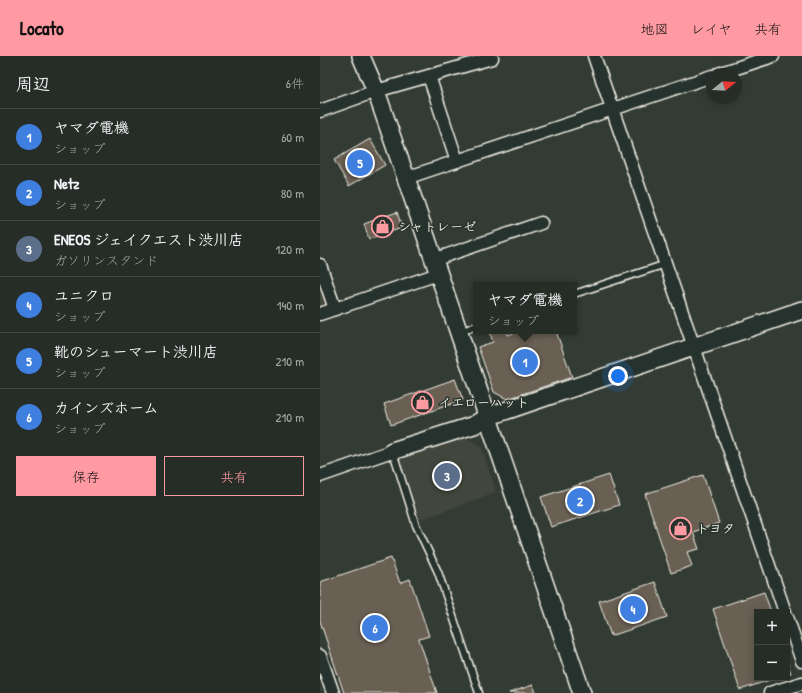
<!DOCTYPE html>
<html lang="ja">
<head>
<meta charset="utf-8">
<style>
	:root { --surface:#262d27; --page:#2e352f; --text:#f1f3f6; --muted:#a4a8a7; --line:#424944; --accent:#ff9aa2 }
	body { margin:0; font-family:"Patrick Hand","Klee One",sans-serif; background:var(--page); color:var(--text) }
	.controls { position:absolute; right:12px; bottom:12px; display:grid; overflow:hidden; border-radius:0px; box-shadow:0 2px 10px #0003 }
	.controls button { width:36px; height:36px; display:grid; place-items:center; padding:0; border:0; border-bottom:1px solid var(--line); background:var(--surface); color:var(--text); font:20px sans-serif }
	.compass { position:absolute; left:386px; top:12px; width:36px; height:36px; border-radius:50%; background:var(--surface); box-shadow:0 2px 10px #0003; rotate:72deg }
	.you { position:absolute; left:298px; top:320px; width:14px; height:14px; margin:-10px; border:3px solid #fff; border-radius:50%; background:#1a73e8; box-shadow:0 0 0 6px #1a73e833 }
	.badge { display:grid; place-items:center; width:26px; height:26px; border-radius:50%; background:var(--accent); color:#fff; font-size:13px; font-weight:700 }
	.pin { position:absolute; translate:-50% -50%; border:2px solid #fff; box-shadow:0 1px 4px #0006 }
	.popup { position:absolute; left:153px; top:226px; width:104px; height:52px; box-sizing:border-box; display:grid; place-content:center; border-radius:0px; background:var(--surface); filter:drop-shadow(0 1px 3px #0005); font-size:13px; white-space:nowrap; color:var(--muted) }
	.popup b { font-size:15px; color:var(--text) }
	.popup::after { content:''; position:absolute; left:50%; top:100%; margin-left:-8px; border:8px solid transparent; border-top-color:var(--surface) }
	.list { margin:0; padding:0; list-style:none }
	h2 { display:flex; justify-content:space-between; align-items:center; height:52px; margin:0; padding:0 16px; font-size:17px }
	h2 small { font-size:13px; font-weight:400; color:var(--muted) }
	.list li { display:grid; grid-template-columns:26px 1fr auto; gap:12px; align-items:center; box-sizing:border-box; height:56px; padding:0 16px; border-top:1px solid var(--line) }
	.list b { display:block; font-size:15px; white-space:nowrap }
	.list p { margin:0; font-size:13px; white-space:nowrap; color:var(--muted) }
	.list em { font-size:13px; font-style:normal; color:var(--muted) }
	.actions { display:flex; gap:8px; padding:12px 16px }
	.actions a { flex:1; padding:9px 0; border:1px solid var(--accent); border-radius:0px; text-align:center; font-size:14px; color:var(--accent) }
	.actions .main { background:var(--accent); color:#111 }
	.map { position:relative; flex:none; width:482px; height:637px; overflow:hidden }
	header { display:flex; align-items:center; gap:24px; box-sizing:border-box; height:56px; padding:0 20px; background:var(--accent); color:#111 }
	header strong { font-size:19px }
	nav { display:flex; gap:22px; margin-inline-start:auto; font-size:14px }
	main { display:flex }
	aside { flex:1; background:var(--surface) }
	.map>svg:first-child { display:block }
</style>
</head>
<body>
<header>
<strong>Locato</strong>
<nav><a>地図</a><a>レイヤ</a><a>共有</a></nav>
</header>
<main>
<aside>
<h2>周辺<small>6件</small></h2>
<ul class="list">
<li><span class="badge" style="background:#3f7fe0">1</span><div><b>ヤマダ電機</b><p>ショップ</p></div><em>60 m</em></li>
<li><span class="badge" style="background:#3f7fe0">2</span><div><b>Netz</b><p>ショップ</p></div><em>80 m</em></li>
<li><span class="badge" style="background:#5c6f8a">3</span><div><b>ENEOS ジェイクエスト渋川店</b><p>ガソリンスタンド</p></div><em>120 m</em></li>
<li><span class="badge" style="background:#3f7fe0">4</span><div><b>ユニクロ</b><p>ショップ</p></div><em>140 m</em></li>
<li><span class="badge" style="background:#3f7fe0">5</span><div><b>靴のシューマート渋川店</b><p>ショップ</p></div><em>210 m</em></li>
<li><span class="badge" style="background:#3f7fe0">6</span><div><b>カインズホーム</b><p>ショップ</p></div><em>210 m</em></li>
</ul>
<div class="actions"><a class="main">保存</a><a>共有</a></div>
</aside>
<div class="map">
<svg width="482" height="637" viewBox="0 0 482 637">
	<rect width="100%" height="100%" fill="#333c34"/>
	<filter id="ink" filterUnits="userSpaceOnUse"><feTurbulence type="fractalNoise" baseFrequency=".025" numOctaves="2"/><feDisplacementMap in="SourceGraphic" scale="8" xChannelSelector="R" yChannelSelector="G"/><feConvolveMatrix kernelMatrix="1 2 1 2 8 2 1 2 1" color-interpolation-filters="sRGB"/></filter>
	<g filter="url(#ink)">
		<g fill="#43463d">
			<path d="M0,219L9,245L7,251L0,254Z"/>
			<path d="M147,382L161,390L176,436L99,464L78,404Z"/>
		</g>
		<g fill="#695f52" stroke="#f4f1e8">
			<path d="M50,83L65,109L29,130L14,104Z"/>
			<path d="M77,156L82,172L49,183L44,168Z"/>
			<path d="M176,275H187L188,279L200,275H236L252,321L187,343L174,336L158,291L173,286L170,277Z"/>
			<path d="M135,323L143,344L71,369L64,348Z"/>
			<path d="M289,419L299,449L231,471L221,441Z"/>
			<path d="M383,419L399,467L373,476L379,493L367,496L372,510L351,517L325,438Z"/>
			<path d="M71,502L80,527L90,523L109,580L99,583L117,637H24L0,565V526Z"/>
			<path d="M335,526L347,561L291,580L279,545Z"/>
			<path d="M444,536L451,556H437V622H456L420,634L393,553Z"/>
			<path d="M467,605L471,617L467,618Z"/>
			<path d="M213,629L216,637H189Z"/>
		</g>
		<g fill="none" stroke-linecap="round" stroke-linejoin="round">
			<defs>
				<g id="lane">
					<path d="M254,238L346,208"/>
					<path d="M140,276L156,270"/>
					<path d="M73,396L96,469L118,516L159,637"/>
				</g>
				<g id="street">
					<path d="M274,0L465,556"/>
					<path d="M398,18L453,0"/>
					<path d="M109,20L137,105"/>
					<path d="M0,55L56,35L172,2"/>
					<path d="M86,122L392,20"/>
					<path d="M113,204L221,167"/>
					<path d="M0,209L15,253"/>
					<path d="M0,258L118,218"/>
					<path d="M0,420L72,395"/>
					<path d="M467,561L482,605"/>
					<path d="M0,600L13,637"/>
					<path d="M450,637L482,627"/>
				</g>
				<g id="secondary">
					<path d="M41,0L56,35L86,122L262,637"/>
					<path d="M72,395L154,369L167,361L482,254"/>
				</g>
			</defs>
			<use href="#lane" stroke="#f4f1e8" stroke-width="9"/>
			<use href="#street" stroke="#f4f1e8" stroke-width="15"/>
			<use href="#secondary" stroke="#f4f1e8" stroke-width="20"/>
			<use href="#lane" stroke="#26332d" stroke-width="6"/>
			<use href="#street" stroke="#26332d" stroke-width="12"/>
			<use href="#secondary" stroke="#26332d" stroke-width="17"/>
		</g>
	</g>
	<defs>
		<symbol id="shop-ring" viewBox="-11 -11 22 22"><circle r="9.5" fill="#26332d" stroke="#ff9aa2" stroke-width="1.5"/><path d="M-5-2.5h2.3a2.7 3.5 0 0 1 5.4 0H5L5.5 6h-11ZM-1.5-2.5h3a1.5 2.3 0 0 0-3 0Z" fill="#ff9aa2"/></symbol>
	</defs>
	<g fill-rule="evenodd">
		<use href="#shop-ring" x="50" y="158" width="25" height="25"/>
		<use href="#shop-ring" x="90" y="334" width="25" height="25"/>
		<use href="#shop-ring" x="348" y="460" width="25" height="25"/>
	</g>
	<g text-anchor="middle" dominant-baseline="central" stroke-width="3" stroke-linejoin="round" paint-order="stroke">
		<g font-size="13" font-weight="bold" fill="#f4f1e8" stroke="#26332d" text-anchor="start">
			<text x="78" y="170">シャトレーゼ</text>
			<text x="118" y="346">イエローハット</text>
			<text x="376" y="472">トヨタ</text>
		</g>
	</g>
</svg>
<div class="controls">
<button>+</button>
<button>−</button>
</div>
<svg class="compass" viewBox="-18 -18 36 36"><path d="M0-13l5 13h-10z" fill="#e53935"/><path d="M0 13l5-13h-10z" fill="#a4a8a7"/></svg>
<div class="you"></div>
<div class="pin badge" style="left:205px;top:306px;background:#3f7fe0">1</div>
<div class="popup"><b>ヤマダ電機</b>ショップ</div>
<div class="pin badge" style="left:260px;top:445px;background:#3f7fe0">2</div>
<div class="pin badge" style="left:127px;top:420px;background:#5c6f8a">3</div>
<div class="pin badge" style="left:313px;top:553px;background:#3f7fe0">4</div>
<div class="pin badge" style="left:40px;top:107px;background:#3f7fe0">5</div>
<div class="pin badge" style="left:55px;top:572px;background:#3f7fe0">6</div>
</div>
</main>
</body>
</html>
